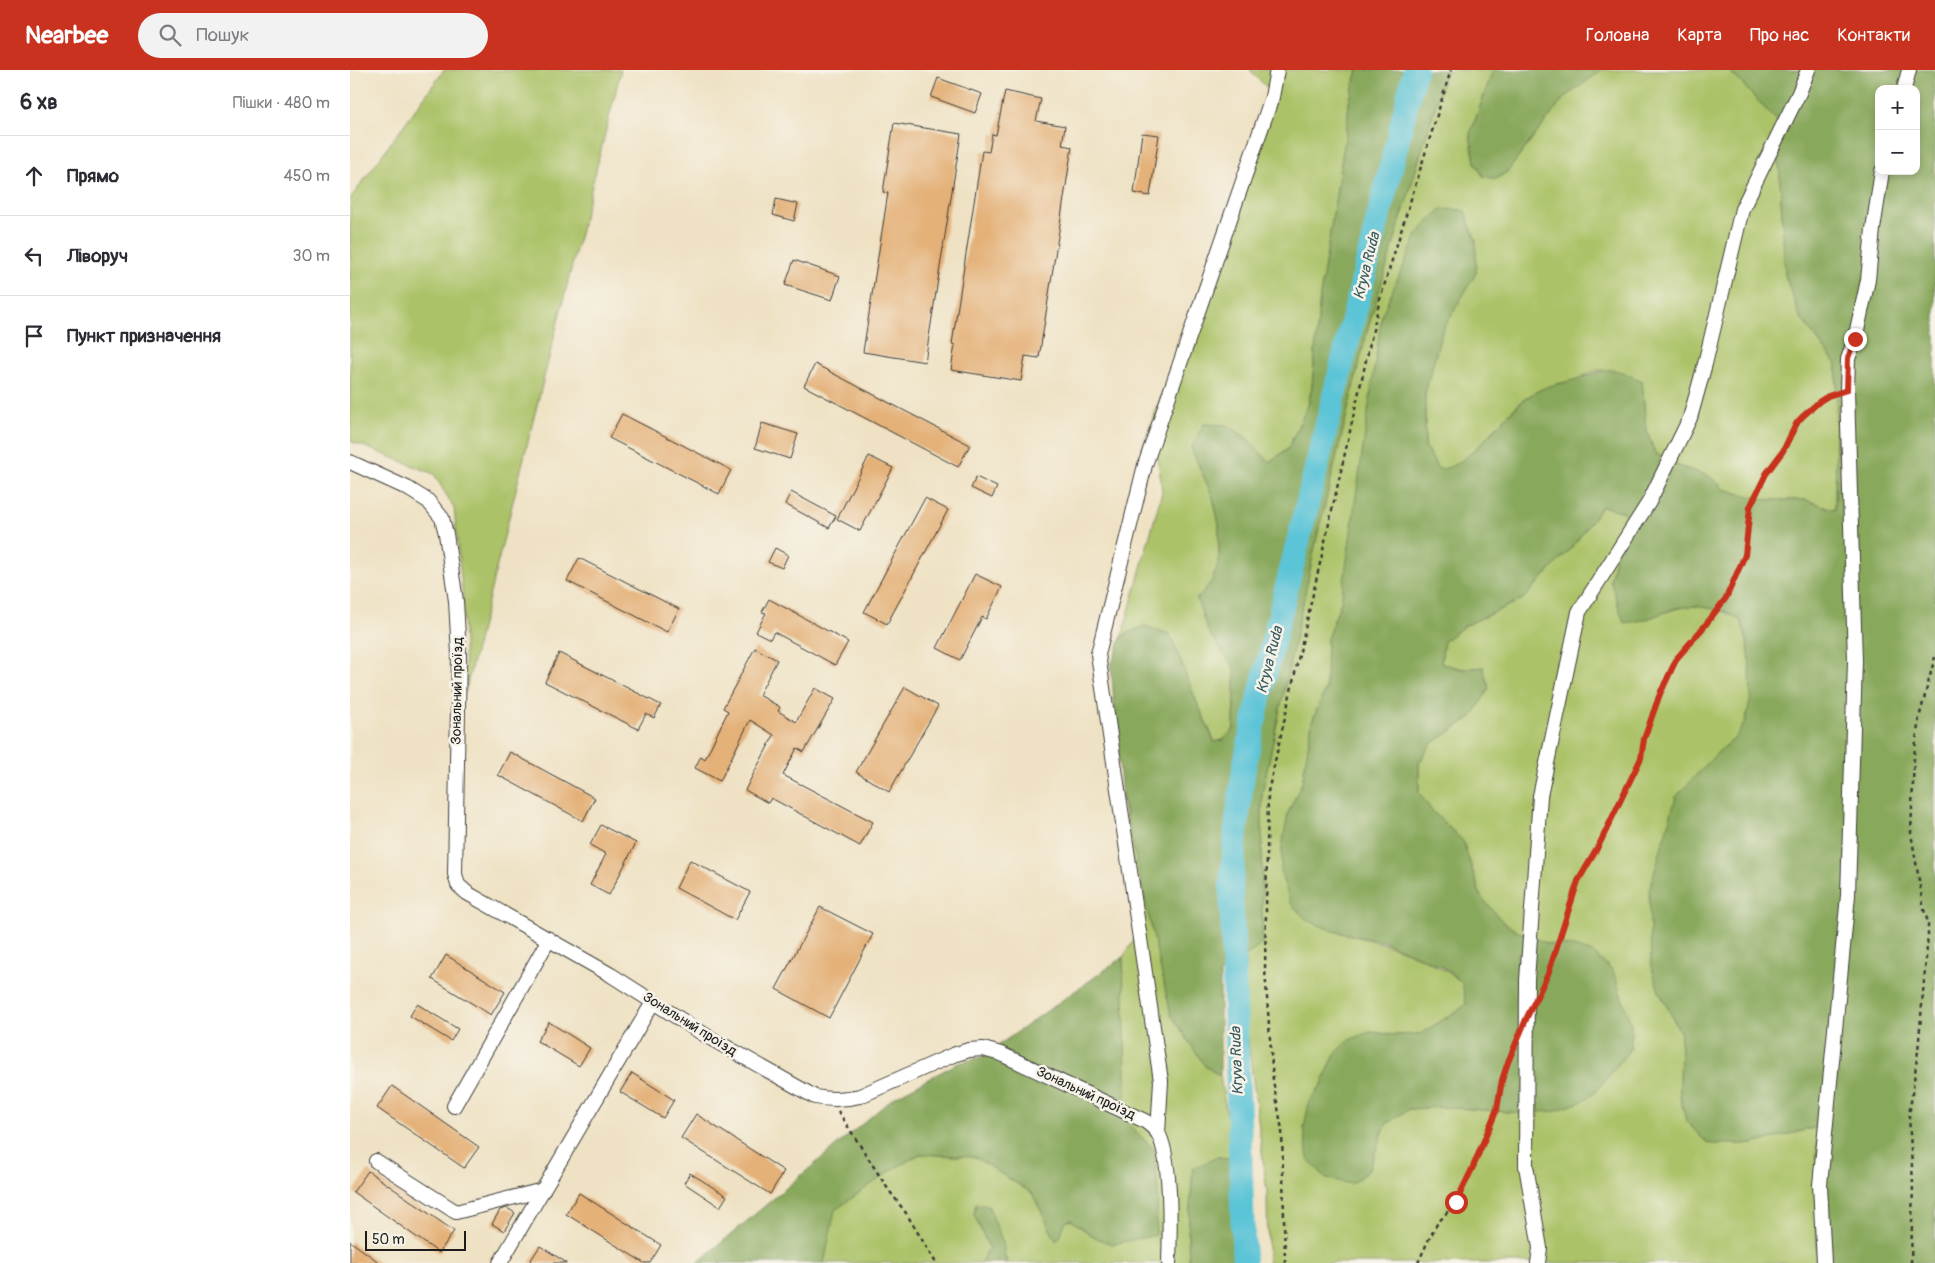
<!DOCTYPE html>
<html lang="uk">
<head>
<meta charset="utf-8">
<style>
	:root { --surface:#fff; --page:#f2f2f3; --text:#2b2b33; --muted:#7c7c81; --line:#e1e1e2; --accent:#c8321e }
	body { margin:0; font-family:Pangolin,sans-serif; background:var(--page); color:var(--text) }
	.controls { position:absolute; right:15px; top:15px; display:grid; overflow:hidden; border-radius:10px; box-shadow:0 2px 8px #0003 }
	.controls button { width:45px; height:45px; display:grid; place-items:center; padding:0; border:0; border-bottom:1px solid var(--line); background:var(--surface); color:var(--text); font:25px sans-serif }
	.scale { position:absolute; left:15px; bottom:12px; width:101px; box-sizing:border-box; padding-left:5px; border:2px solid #1c1c1c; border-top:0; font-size:14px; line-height:18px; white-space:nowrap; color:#1c1c1c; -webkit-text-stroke:4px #f7f3e8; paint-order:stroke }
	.stop { position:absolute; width:15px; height:15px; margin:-11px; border:4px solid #c8321e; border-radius:50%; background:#fff }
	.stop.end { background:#c8321e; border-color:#fff; box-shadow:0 1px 5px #0008 }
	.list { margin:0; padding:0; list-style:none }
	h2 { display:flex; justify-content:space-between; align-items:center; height:65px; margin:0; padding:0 20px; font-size:21px }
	h2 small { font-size:16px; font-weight:400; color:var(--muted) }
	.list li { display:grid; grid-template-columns:32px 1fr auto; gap:15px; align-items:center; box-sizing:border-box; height:80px; padding:0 20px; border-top:1px solid var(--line) }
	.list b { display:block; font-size:19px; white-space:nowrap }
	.list em { font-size:16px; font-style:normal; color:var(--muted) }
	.icon { flex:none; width:28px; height:28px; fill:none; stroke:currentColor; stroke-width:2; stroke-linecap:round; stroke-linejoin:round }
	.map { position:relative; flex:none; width:1585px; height:1193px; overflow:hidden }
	header { display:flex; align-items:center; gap:30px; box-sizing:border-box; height:70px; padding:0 25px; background:var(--accent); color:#fff }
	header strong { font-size:24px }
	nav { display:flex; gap:28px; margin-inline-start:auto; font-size:18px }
	.search { width:350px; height:45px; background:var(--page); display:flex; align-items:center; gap:12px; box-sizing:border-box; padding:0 18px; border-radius:28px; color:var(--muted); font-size:19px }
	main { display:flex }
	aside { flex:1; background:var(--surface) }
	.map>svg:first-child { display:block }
</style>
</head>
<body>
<header>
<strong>Nearbee</strong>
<div class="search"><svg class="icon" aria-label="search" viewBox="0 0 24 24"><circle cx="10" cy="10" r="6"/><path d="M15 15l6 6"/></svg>Пошук</div>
<nav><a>Головна</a><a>Карта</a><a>Про нас</a><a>Контакти</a></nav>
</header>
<main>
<aside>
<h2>6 хв<small>Пішки · 480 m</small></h2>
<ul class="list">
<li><svg class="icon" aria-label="ahead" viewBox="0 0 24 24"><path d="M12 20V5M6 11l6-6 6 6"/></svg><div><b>Прямо</b></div><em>450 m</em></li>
<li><svg class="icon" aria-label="left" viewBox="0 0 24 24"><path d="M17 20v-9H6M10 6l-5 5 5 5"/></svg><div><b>Ліворуч</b></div><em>30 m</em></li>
<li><svg class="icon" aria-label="arrive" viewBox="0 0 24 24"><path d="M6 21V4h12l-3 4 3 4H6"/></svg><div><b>Пункт призначення</b></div></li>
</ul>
</aside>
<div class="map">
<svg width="1585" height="1193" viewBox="0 0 1585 1193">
	<rect width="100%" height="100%" fill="#f7f3e8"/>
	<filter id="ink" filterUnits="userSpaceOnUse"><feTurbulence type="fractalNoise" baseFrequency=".02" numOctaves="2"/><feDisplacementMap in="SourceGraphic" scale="10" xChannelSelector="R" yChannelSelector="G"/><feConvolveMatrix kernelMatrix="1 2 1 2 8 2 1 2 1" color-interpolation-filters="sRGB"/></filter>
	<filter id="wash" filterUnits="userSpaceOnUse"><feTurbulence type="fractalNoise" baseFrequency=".0096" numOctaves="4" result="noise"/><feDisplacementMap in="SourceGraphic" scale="20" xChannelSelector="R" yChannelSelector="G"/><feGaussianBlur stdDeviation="1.12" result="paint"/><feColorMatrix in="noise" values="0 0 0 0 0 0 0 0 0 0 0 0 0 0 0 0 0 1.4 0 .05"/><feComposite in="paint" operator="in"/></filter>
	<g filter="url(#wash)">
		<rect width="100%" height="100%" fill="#efe2c4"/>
		<g fill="#abc268" stroke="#646f42">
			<path d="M94,0H271L115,623L113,529L104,438L84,404L0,371V129Z"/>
			<path d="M900,0H1008L999,33L997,56L970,226L962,316L958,335L938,379L919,392L898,369L841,378L863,427L869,454V492L862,511L847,529L858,561L883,596L885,606L884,659L873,670L865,672L845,628L795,556L772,566L812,422L808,386L791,381L916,40L919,20Z"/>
			<path d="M1096,0H1143L1120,65L1125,92L1133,106L1146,109L1157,102L1213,29L1251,0H1379L1427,51L1435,205L1450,247L1487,295L1485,440L1456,430H1419L1390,424L1374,419L1359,406L1328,396L1305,383L1296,359L1292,311C1280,308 1262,301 1251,300C1243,300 1233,307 1226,310C1209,314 1194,316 1179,326C1153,342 1118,401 1088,400L1075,376V323L1092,261L1126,203L1115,141L991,532L977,569L976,618L962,652L952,713L938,743L983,861C1031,872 1071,882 1112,912L1116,933L1112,938L1070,964L1044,965L1020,962L985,984L972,1014L959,1032L1018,1101L1036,1054L1059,1039L1094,1037L1171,1043L1220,876L1198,874L1166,861L1152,852L1131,827L1113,771L1081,740L1069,723V693L1080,675L1123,646L1133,597L1114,599L1092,594L1091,591L1094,571L1114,556L1173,529L1223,476L1252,436L1274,442L1280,461L1294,550C1333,535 1354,528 1392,551C1401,587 1412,640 1384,669C1378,675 1371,679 1366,684L1309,921L1331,964L1330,1025L1336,1050L1357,1073L1402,1074L1467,1057V1193H918L917,1122L896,954L895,886L912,874V723L967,467L1017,261Z"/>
			<path d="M772,728L855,996L870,1006L885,1089L868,1087L843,1098L838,1165L839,1193H656L657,1190L626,1133L624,1144L639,1178L631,1193H474L484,1140L540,1101L570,1084L625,1087L682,1123L706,1170L710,1167L715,1152L721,1150L746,1168L804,1079L777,1053L773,887L792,858Z"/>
		</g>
		<g fill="#88a85c" stroke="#52623c" fill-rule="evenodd">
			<path d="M1008,0H1096L1017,261L967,467L912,723V874L870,904V1006L855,996L821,945L772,728L761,596L772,566L794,556L820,564L845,628L864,672L873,670L884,659L885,606L883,596L858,561L847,529L862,511L869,492V454L863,427L841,378L854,354L878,355L898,369L919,392L938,379L958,335L962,316L970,226L997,56L999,33Z"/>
			<path d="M1143,0H1251L1213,29L1157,102L1146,109L1133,106L1125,92L1120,64Z"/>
			<path d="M1379,0H1585V1193H1467V1057L1402,1074H1362L1357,1073L1336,1051L1330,1025L1331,964L1309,921L1301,896L1299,821L1326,727L1366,684L1384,669L1395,652L1401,628L1399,579L1391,551L1375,541L1346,536L1326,538L1294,550L1274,553L1260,510L1266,484L1280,461L1274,442L1252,436L1223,476L1173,529L1114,556L1094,571L1091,591L1092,594L1114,599L1133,597L1139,618L1123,646L1080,675L1069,693V723L1081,740L1113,771L1131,827L1152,851L1166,861L1198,874L1220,876L1243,883L1263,901L1281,954V978L1246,1022L1229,1033L1204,1041L1171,1043L1094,1037L1059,1039L1036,1054L1018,1101L1001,1114L976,1108L958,1089L954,1058L959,1032L972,1014L985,984L999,970L1020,962L1044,965L1070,964L1112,938L1116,933L1112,912L1091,896L1034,872L983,861L957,850L941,834L931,804L932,777L938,743L952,713L962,652L976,618L977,569L991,532L1032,244L1068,163L1091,139L1112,140L1115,141L1126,171V203L1092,261L1075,323V376L1088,399C1117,401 1153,344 1178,327C1196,314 1208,315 1227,309C1260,298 1259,295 1292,311L1296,359L1305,383L1328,396L1359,406L1374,419L1390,424L1419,430H1456L1485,440L1487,295L1450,247L1435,205L1427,51ZM1529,19H1566V101H1529Z"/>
			<path d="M773,887L777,1053L804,1079L808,1118L806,1165L762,1174L746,1168L721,1150L715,1152L710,1167L706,1171L682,1123L625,1087L570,1084L540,1101L485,1140L474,1193H347L543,1028L606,994L632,987Z"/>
			<path d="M868,1087L885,1089L886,1193H839L838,1165L843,1098Z"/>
			<path d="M626,1133L638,1135L653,1173L656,1193H630L639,1178L624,1144Z"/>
		</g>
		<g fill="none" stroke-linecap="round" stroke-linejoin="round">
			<path stroke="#5bc4d7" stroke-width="24" d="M894,1193L881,817L886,759L894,698L909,629L1065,0"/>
		</g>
		<g id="blocks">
			<g fill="#e4b178">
				<path d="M588,8L632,24L625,43L581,27Z"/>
				<path d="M655,21L691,29L686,51L715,56L712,75L722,77L689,288L675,286L671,311L601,300L605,275L602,274L632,81L639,82L642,64L646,65Z"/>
				<path d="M544,53L611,64L575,292L513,282L538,123L533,122Z"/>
				<path d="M792,63L809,65L800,126L784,123Z"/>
				<path d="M426,129L448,134L444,151L423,145Z"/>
				<path d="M444,190L490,206L482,230L435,215Z"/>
				<path d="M465,294L620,375L608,397L454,316Z"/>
				<path d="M272,344L381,400L369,424L259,368Z"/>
				<path d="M412,353L448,364L440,389L405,378Z"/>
				<path d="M519,386L543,398L510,461L487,449Z"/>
				<path d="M626,407L647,417L642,428L621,418Z"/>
				<path d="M441,422L486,446L479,458L435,434Z"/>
				<path d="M575,428L598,440L537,554L514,542Z"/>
				<path d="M425,478L438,485L432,498L418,492Z"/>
				<path d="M229,488L329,539L317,562L217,511Z"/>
				<path d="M625,504L652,517L636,549L632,547L610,590L587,578Z"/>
				<path d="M419,529L498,572L485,595L424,562L420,569L406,562L416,543L412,542Z"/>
				<path d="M405,578L427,590L409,625L430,637L428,641L446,652L465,618L485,629L454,682L447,678L433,705L523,752L510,776L421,728L418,733L395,720L424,665L400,650L370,711L345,698L351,686L355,689L378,641L373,638Z"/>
				<path d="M209,583L311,635L304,648L296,644L288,659L195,612Z"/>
				<path d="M555,617L588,636L539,722L506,702Z"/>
				<path d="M160,682L245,728L233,751L148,705Z"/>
				<path d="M251,755L286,773L259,825L240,815L256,784L240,775Z"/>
				<path d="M340,790L400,822L385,850L326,818Z"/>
				<path d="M470,837L523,864L479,948L426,919Z"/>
				<path d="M96,885L155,922L141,945L82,909Z"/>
				<path d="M67,934L108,959L101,971L60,946Z"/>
				<path d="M199,952L240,978L229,996L187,971Z"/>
				<path d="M282,1003L324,1030L313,1048L270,1022Z"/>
				<path d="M42,1016L129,1077L114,1098L27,1038Z"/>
				<path d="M346,1044L434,1101L420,1124L331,1068Z"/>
				<path d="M18,1101L104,1161L89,1183L3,1122Z"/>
				<path d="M340,1103L377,1126L370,1137L334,1113Z"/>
				<path d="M229,1123L311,1175L300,1193H294L216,1144Z"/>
				<path d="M157,1138L165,1143L154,1161L142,1154L150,1140Z"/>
				<path d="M0,1171L30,1193H0Z"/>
				<path d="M190,1176L217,1193H179Z"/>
			</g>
		</g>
	</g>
	<g filter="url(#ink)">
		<use href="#blocks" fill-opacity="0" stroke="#3c3a35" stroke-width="1"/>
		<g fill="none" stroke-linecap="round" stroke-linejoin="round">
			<defs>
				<g id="minor">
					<path d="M1554,19L1559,0"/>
					<path d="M0,392L57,418L78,431L92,448L96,464L106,531L109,584L105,804L108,815L117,823L261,905L355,965L465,1027C481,1030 494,1030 510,1026L603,985L619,980L633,979L651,984L795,1051C800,1055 806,1059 809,1065C822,1092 820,1162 819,1193"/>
					<path d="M104,1036L199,869"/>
					<path d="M808,1063L811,1011L748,584L795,395L922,27L927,0"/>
					<path d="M26,1091L106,1142L193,1120"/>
					<path d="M150,1193L303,932"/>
					<path d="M1188,1193L1190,1178L1176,1096L1177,910L1190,726L1229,542L1299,432L1340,348L1355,294L1392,139L1449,23L1458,0"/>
					<path d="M1474,1193L1470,1115L1498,825L1505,591L1497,320L1498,289L1505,269L1518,210L1523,159L1532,101"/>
				</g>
			</defs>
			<use href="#minor" stroke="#3c3a35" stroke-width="16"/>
			<g stroke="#3c3a35" stroke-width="2.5" stroke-dasharray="4 4" stroke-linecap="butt">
				<path d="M1191,918L1198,904L1228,811L1248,777L1291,688L1294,669L1309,623L1327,588L1353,558L1376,528L1395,485L1401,437L1416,404L1433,381L1452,347L1470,331L1484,324"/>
				<path d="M488,1041L538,1119L556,1143L586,1193"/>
				<path d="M935,1193L932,1060L923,1010L915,900L918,722L1030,229L1101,0"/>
				<path d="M1068,1193L1078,1171L1087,1154L1106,1132L1123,1097L1147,1039L1152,1010L1162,982"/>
				<path d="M1561,1193L1563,1113L1559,1046L1568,981L1578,865V852L1574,840L1561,763L1564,686L1569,648L1585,587"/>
			</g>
			<use href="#minor" stroke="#fff" stroke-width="14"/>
		</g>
	</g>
	<g fill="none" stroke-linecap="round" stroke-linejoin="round" filter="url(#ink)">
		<path stroke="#c8321e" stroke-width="6" d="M1106,1132L1123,1097L1147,1039L1152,1010L1158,992L1177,947L1198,904L1228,811L1248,777L1291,688L1294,669L1310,624L1327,588L1353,558L1376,528L1395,485L1400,437L1416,404L1433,381L1446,354L1452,347L1470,331L1478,326L1497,320L1498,288L1505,269"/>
	</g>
	<g text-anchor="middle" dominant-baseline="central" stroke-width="5" stroke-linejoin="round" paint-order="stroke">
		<g font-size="14" fill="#1c1c1c" stroke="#f7f3e8">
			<text transform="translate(107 621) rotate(-89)">Зональний проїзд</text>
			<text transform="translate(340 954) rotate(32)">Зональний проїзд</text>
			<text transform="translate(736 1023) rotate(25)">Зональний проїзд</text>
		</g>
		<g font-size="15" font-style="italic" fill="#32575d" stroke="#f7f3e8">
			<text transform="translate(1017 196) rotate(-76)">Kryva Ruda</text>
			<text transform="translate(920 590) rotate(-76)">Kryva Ruda</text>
			<text transform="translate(887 991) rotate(-92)">Kryva Ruda</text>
		</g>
	</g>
</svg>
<div class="controls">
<button>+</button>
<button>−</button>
</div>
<div class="scale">50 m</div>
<div class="stop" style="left:1106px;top:1132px"></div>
<div class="stop end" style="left:1505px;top:269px"></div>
</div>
</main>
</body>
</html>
